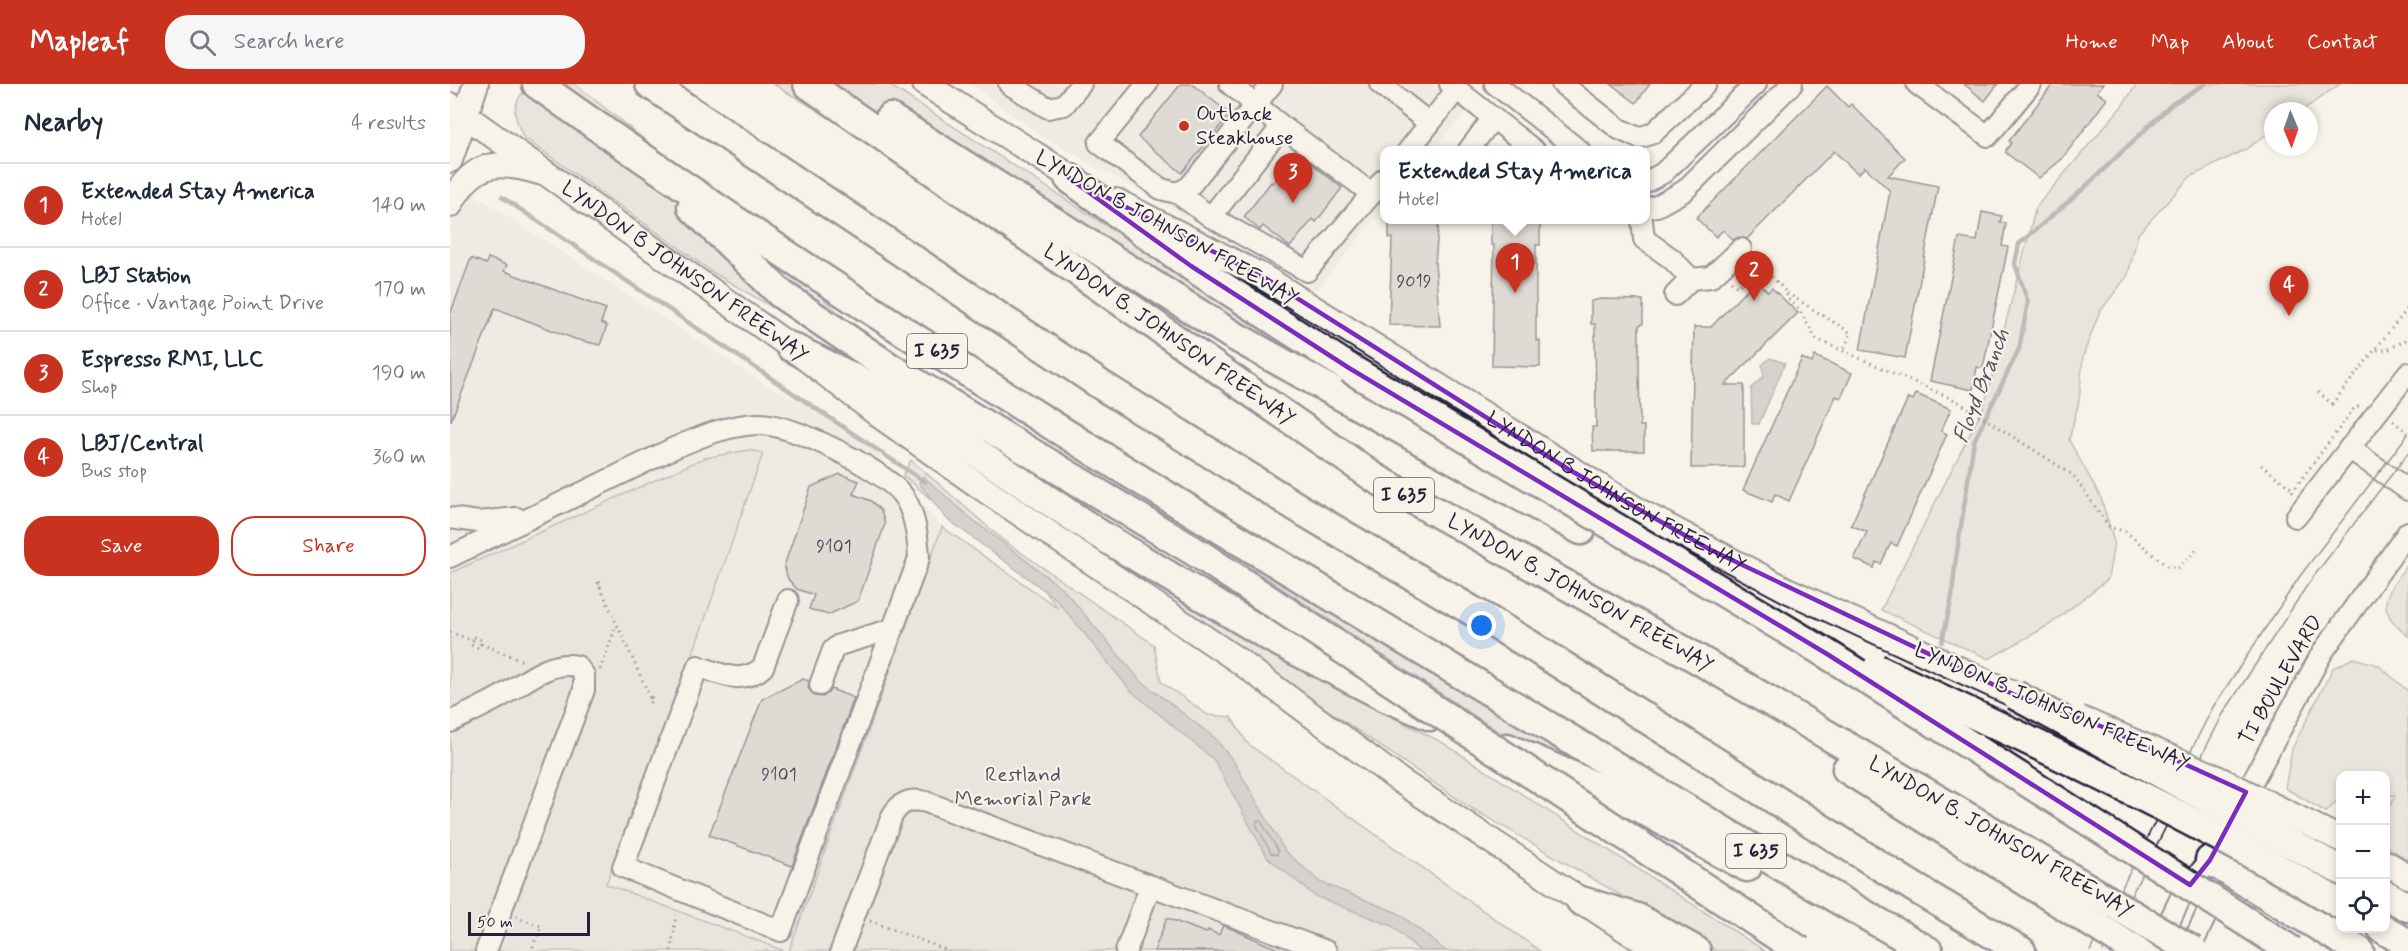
<!DOCTYPE html>
<html lang="en">
<head>
<meta charset="utf-8">
<style>
	:root { --surface:#fff; --page:#f6f6f7; --text:#1f2937; --muted:#747a83; --line:#e0e1e3; --accent:#c8321e }
	body { margin:0; font-family:Mynerve,sans-serif; background:var(--page); color:var(--text) }
	.controls { position:absolute; right:18px; bottom:18px; display:grid; overflow:hidden; border-radius:12px; box-shadow:0 3px 9px #0003 }
	.controls button { width:54px; height:54px; display:grid; place-items:center; padding:0; border:0; border-bottom:2px solid var(--line); background:var(--surface); color:var(--text); font:30px sans-serif }
	.compass { position:absolute; left:1814px; top:18px; width:54px; height:54px; border-radius:50%; background:var(--surface); box-shadow:0 3px 9px #0003; rotate:178deg }
	.scale { position:absolute; left:18px; bottom:15px; width:122px; box-sizing:border-box; padding-left:6px; border:3px solid #22223b; border-top:0; font-size:16px; line-height:21px; white-space:nowrap; color:#22223b; -webkit-text-stroke:4px #f7f3e8; paint-order:stroke }
	.you { position:absolute; left:1032px; top:542px; width:21px; height:21px; margin:-15px; border:4px solid #fff; border-radius:50%; background:#1a73e8; box-shadow:0 0 0 9px #1a73e833 }
	.badge { display:grid; place-items:center; width:39px; height:39px; border-radius:50%; background:var(--accent); color:#fff; font-size:20px; font-weight:700 }
	.pin { position:absolute; translate:-50% -50px; filter:drop-shadow(0 2px 3px #0008) }
	.pin::after { content:''; position:absolute; top:32px; width:21px; height:18px; background:inherit; clip-path:polygon(0 0,100% 0,50% 100%) }
	.popup { position:absolute; left:930px; top:62px; width:270px; height:78px; box-sizing:border-box; display:grid; place-content:center; border-radius:12px; background:var(--surface); filter:drop-shadow(0 2px 4px #0005); font-size:20px; white-space:nowrap; color:var(--muted) }
	.popup b { font-size:22px; color:var(--text) }
	.popup::after { content:''; position:absolute; left:50%; top:100%; margin-left:-12px; border:12px solid transparent; border-top-color:var(--surface) }
	.list { margin:0; padding:0; list-style:none }
	h2 { display:flex; justify-content:space-between; align-items:center; height:78px; margin:0; padding:0 24px; font-size:26px }
	h2 small { font-size:20px; font-weight:400; color:var(--muted) }
	.list li { display:grid; grid-template-columns:39px 1fr auto; gap:18px; align-items:center; box-sizing:border-box; height:84px; padding:0 24px; border-top:2px solid var(--line) }
	.list b { display:block; font-size:22px; white-space:nowrap }
	.list p { margin:0; font-size:20px; white-space:nowrap; color:var(--muted) }
	.list em { font-size:20px; font-style:normal; color:var(--muted) }
	.actions { display:flex; gap:12px; padding:18px 24px }
	.actions a { flex:1; padding:14px 0; border:2px solid var(--accent); border-radius:24px; text-align:center; font-size:21px; color:var(--accent) }
	.actions .main { background:var(--accent); color:#fff }
	.icon { flex:none; width:33px; height:33px; fill:none; stroke:currentColor; stroke-width:2; stroke-linecap:round; stroke-linejoin:round }
	.map { position:relative; flex:none; width:1958px; height:867px; overflow:hidden }
	header { display:flex; align-items:center; gap:36px; box-sizing:border-box; height:84px; padding:0 30px; background:var(--accent); color:#fff }
	header strong { font-size:28px }
	nav { display:flex; gap:33px; margin-inline-start:auto; font-size:21px }
	.search { width:420px; height:54px; background:var(--page); display:flex; align-items:center; gap:15px; box-sizing:border-box; padding:0 21px; border-radius:24px; color:var(--muted); font-size:22px }
	main { display:flex }
	aside { flex:1; background:var(--surface) }
	.map>svg:first-child { display:block }
</style>
</head>
<body>
<header>
<strong>Mapleaf</strong>
<div class="search"><svg class="icon" aria-label="search" viewBox="0 0 24 24"><circle cx="10" cy="10" r="6"/><path d="M15 15l6 6"/></svg>Search here</div>
<nav><a>Home</a><a>Map</a><a>About</a><a>Contact</a></nav>
</header>
<main>
<aside>
<h2>Nearby<small>4 results</small></h2>
<ul class="list">
<li><span class="badge">1</span><div><b>Extended Stay America</b><p>Hotel</p></div><em>140 m</em></li>
<li><span class="badge">2</span><div><b>LBJ Station</b><p>Office · Vantage Point Drive</p></div><em>170 m</em></li>
<li><span class="badge">3</span><div><b>Espresso RMI, LLC</b><p>Shop</p></div><em>190 m</em></li>
<li><span class="badge">4</span><div><b>LBJ/Central</b><p>Bus stop</p></div><em>360 m</em></li>
</ul>
<div class="actions"><a class="main">Save</a><a>Share</a></div>
</aside>
<div class="map">
<svg width="1958" height="867" viewBox="0 0 1958 867">
	<rect width="100%" height="100%" fill="#f7f3e8"/>
	<filter id="ink" filterUnits="userSpaceOnUse"><feTurbulence type="fractalNoise" baseFrequency=".0167" numOctaves="2"/><feDisplacementMap in="SourceGraphic" scale="12" xChannelSelector="R" yChannelSelector="G"/><feConvolveMatrix kernelMatrix="1 2 1 2 8 2 1 2 1" color-interpolation-filters="sRGB"/></filter>
	<g filter="url(#ink)">
		<g fill="#e7e3db">
			<path d="M521,0H982L1016,28L983,66L934,67V125L866,206L590,51Z"/>
			<path d="M11,102L315,300L374,329L421,362L492,443L339,867L156,800L243,569L313,369L0,489V135Z"/>
		</g>
		<g fill="#d8d5cf" stroke="#7d7c85" stroke-width="1.5">
			<path d="M80,0H125L211,69L397,236L557,361L546,367L415,278L264,189L73,53C62,29 61,20 80,0Z"/>
			<path d="M323,0H438L954,335L621,177Z"/>
			<path d="M1687,0H1890L1851,27H1823V46L1796,65L1740,93L1688,150L1678,191L1649,229L1633,272L1629,317L1619,356L1651,414L1664,458L1658,495L1599,541L1539,575L1431,526L1534,322L1586,123L1672,22Z"/>
			<path d="M299,366L313,369L243,569L156,800L335,867H0V489L254,374Z"/>
			<path d="M461,376L553,456L704,561L711,598L758,631L781,633L798,660L1090,867H339L492,443L608,524L576,483L529,457L453,391Z"/>
			<path d="M562,410L851,586L993,659L1315,867H1266L1018,722Z"/>
			<path d="M765,460L1056,630L1141,687L1046,646Z"/>
			<path d="M1958,480V552C1922,524 1936,511 1958,480Z"/>
			<path d="M1903,574L1928,581L1958,607V776L1936,762V730L1945,712L1936,709V692H1890V714L1876,728L1835,704L1842,665L1883,584Z"/>
		</g>
		<g fill="#aeabad" stroke="#76747f" stroke-width="1.5">
			<path d="M1320,274L1335,279L1309,340H1302L1301,304L1314,292L1312,281Z"/>
			<path d="M473,392L518,432L613,505L690,596L765,654L784,678L835,767L870,798L948,829L996,867H970L942,842L865,812L817,773L764,676L680,606L606,515L496,434L469,399Z"/>
		</g>
		<g fill="none" stroke-linecap="round" stroke-linejoin="round">
			<path stroke="#5a5969" stroke-width="1.5" d="M807,736L811,737L828,767L827,771L821,769L806,740Z"/>
			<g stroke="#76747f" stroke-width="4.5">
				<path d="M52,113L475,398"/>
				<path d="M1492,558L1502,513L1505,481L1524,357L1569,265L1578,218L1565,180L1569,160L1632,106L1722,20L1755,0"/>
			</g>
		</g>
		<g fill="#c2bfbd" stroke="#22223b" stroke-width="1.5">
			<path d="M731,0H742L780,30L732,89L688,53Z"/>
			<path d="M1161,0H1200L1186,19Z"/>
			<path d="M1514,0H1548L1535,17Z"/>
			<path d="M1603,0H1653L1647,8L1657,15L1612,75L1589,94L1556,69V66L1561,59L1559,57Z"/>
			<path d="M1377,2L1398,23L1401,20L1455,74L1438,92L1488,102L1455,274L1410,266L1440,107L1415,83L1408,90L1384,67L1297,155L1289,153L1283,156L1273,146L1266,153L1246,134Z"/>
			<path d="M843,71L848,75L851,71L892,104L866,138L863,135L840,163L813,142L810,146L794,133L821,98L823,99Z"/>
			<path d="M1532,128L1552,132L1550,138L1556,139L1552,162L1558,163L1533,284L1527,283L1523,306L1480,297L1509,154L1527,157Z"/>
			<path d="M939,135H989L985,179L990,242L939,241L942,154H939Z"/>
			<path d="M1041,135H1090V161H1086V257L1090,256V283L1042,282L1044,161H1041Z"/>
			<path d="M21,174L36,180L38,174L57,181L54,187L156,225L151,239L157,242L150,261L125,255L45,224L1,337L0,231Z"/>
			<path d="M1306,196L1318,208L1322,204L1348,229L1275,301H1294V383L1241,384L1244,243H1261Z"/>
			<path d="M1151,215L1193,216V240L1189,241V285L1190,342H1194V367H1143L1142,343H1146L1145,240H1141V217Z"/>
			<path d="M1365,272L1402,289L1391,314L1386,312L1339,417L1325,410L1322,418L1293,406L1352,274L1362,279Z"/>
			<path d="M1466,310L1501,325L1491,347L1497,350L1447,462L1441,459L1431,480L1426,478L1424,484L1404,475L1417,448L1401,441L1458,314L1463,316Z"/>
			<path d="M390,390L409,397L403,410L421,417L431,427L435,440L408,517L378,531L359,525L364,511L347,505L338,495L334,482L361,403Z"/>
			<path d="M353,595L359,597L358,604L365,612L373,613L381,605L404,614L342,782L259,751L312,615Z"/>
			<path d="M717,834L756,849L758,846L769,851L773,841L832,867H704Z"/>
		</g>
		<g fill="none" stroke-linecap="round" stroke-linejoin="round">
			<defs>
				<g id="minor">
					<path d="M559,0L598,24L614,21L631,0"/>
					<path d="M697,0L649,59L711,105L727,109L739,103L822,0"/>
					<path d="M780,0L832,42L761,133L857,187L934,95"/>
					<path d="M930,0L979,39"/>
					<path d="M1000,0L1085,67"/>
					<path d="M1045,0L1130,67"/>
					<path d="M1112,0L1169,45L1189,54L1203,49L1256,0"/>
					<path d="M1467,0L1538,52L1581,0"/>
					<path d="M832,42L922,110"/>
					<path d="M958,67L1007,5"/>
					<path d="M1018,67L1043,34"/>
					<path d="M1196,98L1213,89L1306,0"/>
					<path d="M727,109L761,133"/>
					<path d="M1196,124L1207,122L1234,107L1342,0"/>
					<path d="M1192,136L1194,155L1222,175L1241,195L1261,193L1291,165"/>
					<path d="M1225,211L1241,195"/>
					<path d="M1899,364L1958,406"/>
					<path d="M1846,433L1958,289"/>
					<path d="M0,434L28,438L67,434"/>
					<path d="M0,473L224,364C252,352 278,341 308,340C341,339 430,384 451,409C465,426 468,453 469,474L331,847L173,783L248,582C271,590 292,602 313,583L338,516"/>
					<path d="M370,601L383,566L389,561L442,545"/>
					<path d="M0,638C17,630 34,622 50,613C73,600 98,576 127,582L134,591V606L36,867"/>
					<path d="M1790,720L1872,569L1958,448"/>
					<path d="M391,867L442,732C450,718 461,714 476,718L876,867"/>
					<path d="M676,867L700,803"/>
					<path d="M1705,867L1733,809L1760,776L1766,764"/>
					<path d="M1739,867L1760,823V806"/>
				</g>
				<g id="major">
					<path d="M475,0L635,102"/>
					<path id="s1" d="M0,21L341,263L430,332L532,404L789,577L949,696L1208,867"/>
					<path d="M0,76L26,0"/>
					<path id="s2" d="M666,117L815,194L1189,427L1337,506L1565,611"/>
					<path d="M0,121C22,78 45,75 89,88"/>
					<path d="M1936,779L1958,792"/>
				</g>
				<g id="highway">
					<path d="M87,0C493,289 927,538 1353,795L1478,867"/>
					<path d="M200,0L651,301L858,430L1080,561L1465,804L1571,867"/>
					<path id="s3" d="M358,0L925,394L1234,567L1582,771"/>
					<path d="M440,34L779,249L1131,446"/>
					<path d="M619,94L741,182L899,284"/>
					<path d="M242,123L331,210L439,283L752,472"/>
					<path d="M341,263L446,315L649,450L822,554L936,613L981,632"/>
					<path d="M1057,664L1170,713L1297,783"/>
					<path d="M1397,685L1571,794"/>
					<path d="M1760,776L1909,867"/>
					<path d="M1936,811L1958,823"/>
					<path d="M1131,817L1187,834L1246,867"/>
					<path d="M1932,844L1958,860"/>
				</g>
			</defs>
			<use href="#minor" stroke="#22223b" stroke-width="24"/>
			<use href="#major" stroke="#22223b" stroke-width="28"/>
			<use href="#highway" stroke="#22223b" stroke-width="33"/>
			<g stroke="#22223b" stroke-width="3" stroke-dasharray="1.5 4.5" stroke-linecap="butt">
				<path d="M1281,197L1287,203L1307,184L1316,186L1337,209L1336,213L1349,225L1366,255L1507,317L1623,391L1660,444L1675,447L1717,482L1728,484L1746,466"/>
				<path d="M1337,209L1401,249L1393,267"/>
				<path d="M1927,266H1937L1958,255"/>
				<path d="M1868,308L1882,320L1958,224"/>
				<path d="M1943,337L1958,349"/>
				<path d="M1811,381L1842,405"/>
				<path d="M1842,408L1905,323L1912,322"/>
				<path d="M149,498L152,500L150,503L147,500Z"/>
				<path d="M150,503L200,613"/>
				<path d="M0,548L23,557"/>
				<path d="M24,553L32,556L29,564L21,561Z"/>
				<path d="M31,560L73,577"/>
				<path d="M150,586L166,542"/>
				<path d="M201,613L203,615L200,618L198,615Z"/>
				<path d="M66,833L91,842L81,867"/>
				<path d="M420,837L499,867"/>
				<path d="M221,867L226,831"/>
			</g>
			<use href="#minor" stroke="#f7f3e8" stroke-width="20"/>
			<use href="#major" stroke="#f7f3e8" stroke-width="24"/>
			<use href="#highway" stroke="#f7f3e8" stroke-width="28"/>
			<g stroke="#22223b" stroke-width="1.5">
				<path d="M1640,867L1763,623L1850,492L1958,350"/>
				<path d="M1653,867L1773,630L1858,500L1958,369"/>
			</g>
			<defs>
				<path id="major-bridge" d="M1629,634L1757,689L1890,755"/>
				<g id="highway-bridge">
					<path d="M899,284L1377,570L1842,867"/>
					<path d="M752,472L1350,867"/>
					<path d="M1427,585C1584,658 1741,732 1890,820"/>
					<path d="M1565,611L1890,786"/>
					<path d="M1582,771L1743,867"/>
					<path d="M1571,794L1686,867"/>
				</g>
			</defs>
			<use href="#major-bridge" stroke="#22223b" stroke-width="28" stroke-linecap="butt"/>
			<use href="#highway-bridge" stroke="#22223b" stroke-width="33" stroke-linecap="butt"/>
			<use href="#major-bridge" stroke="#f7f3e8" stroke-width="24"/>
			<use href="#highway-bridge" stroke="#f7f3e8" stroke-width="28"/>
		</g>
	</g>
	<path d="M0 0H1958V867H0ZM619,94L815,194L1118,385L1259,465L1565,611L1653,643L1796,708L1760,776L1740,801L1377,570L899,284L741,182Z" fill="#f7f3e8" fill-opacity=".55" fill-rule="evenodd"/>
	<path fill="none" stroke="#7b2cbf" stroke-width="4.5" stroke-linejoin="round" d="M619,94L815,194L1118,385L1259,465L1565,611L1653,643L1796,708L1760,776L1740,801L1377,570L899,284L741,182Z"/>
	<circle fill="#c8321e" stroke="#f7f3e8" stroke-width="2" cx="734" cy="42" r="6"/>
	<g text-anchor="middle" dominant-baseline="central" stroke-width="4.5" stroke-linejoin="round" paint-order="stroke">
		<g font-size="18" fill="#4a495c">
			<text x="964" y="198">9019</text>
			<text x="384" y="463">9101</text>
			<text x="329" y="691">9101</text>
		</g>
		<g fill="#f7f3e8" stroke="#62616f" stroke-width="1.5">
			<rect x="457" y="250" width="60" height="34" rx="4.5"/>
			<rect x="924" y="394" width="60" height="34" rx="4.5"/>
			<rect x="1276" y="750" width="60" height="34" rx="4.5"/>
		</g>
		<g font-size="20" font-weight="bold" fill="#22223b">
			<text x="487" y="267">I 635</text>
			<text x="954" y="411">I 635</text>
			<text x="1306" y="767">I 635</text>
		</g>
		<g font-size="21" fill="#22223b" stroke="#f7f3e8" text-anchor="start">
			<text x="746" y="30">Outback<tspan x="746" dy="24">Steakhouse</tspan></text>
		</g>
		<g font-size="21" fill="#22223b" stroke="#f7f3e8">
			<text transform="translate(717 144) rotate(29)">LYNDON B JOHNSON FREEWAY</text>
			<text stroke="none"><textPath href="#s1" startOffset="288">LYNDON B JOHNSON FREEWAY</textPath></text>
			<text stroke="none"><textPath href="#s3" startOffset="440">LYNDON B. JOHNSON FREEWAY</textPath></text>
			<text stroke="none"><textPath href="#s2" startOffset="579">LYNDON B JOHNSON FREEWAY</textPath></text>
			<text stroke="none"><textPath href="#s3" startOffset="926">LYNDON B. JOHNSON FREEWAY</textPath></text>
			<text transform="translate(1831 596) rotate(-60)">TI BOULEVARD</text>
			<text transform="translate(1602 623) rotate(23)">LYNDON B JOHNSON FREEWAY</text>
			<text transform="translate(1551 753) rotate(30)">LYNDON B. JOHNSON FREEWAY</text>
		</g>
		<g font-size="21" fill="#504f60" stroke="#f7f3e8">
			<text x="573" y="691">Restland<tspan x="573" dy="24">Memorial Park</tspan></text>
		</g>
		<g font-size="22" font-style="italic" fill="#535263" stroke="#f7f3e8">
			<text transform="translate(1532 302) rotate(-69)">Floyd Branch</text>
		</g>
	</g>
</svg>
<div class="controls">
<button>+</button>
<button>−</button>
<button><svg class="icon" aria-label="locate" viewBox="0 0 24 24"><circle cx="12" cy="12" r="6"/><path d="M12 2v4M12 18v4M2 12h4M18 12h4"/></svg></button>
</div>
<svg class="compass" viewBox="-18 -18 36 36"><path d="M0-13l5 13h-10z" fill="#e53935"/><path d="M0 13l5-13h-10z" fill="#747a83"/></svg>
<div class="scale">50 m</div>
<div class="you"></div>
<div class="pin badge" style="left:1065px;top:209px">1</div>
<div class="popup"><b>Extended Stay America</b>Hotel</div>
<div class="pin badge" style="left:1304px;top:217px">2</div>
<div class="pin badge" style="left:843px;top:119px">3</div>
<div class="pin badge" style="left:1839px;top:232px">4</div>
</div>
</main>
</body>
</html>
